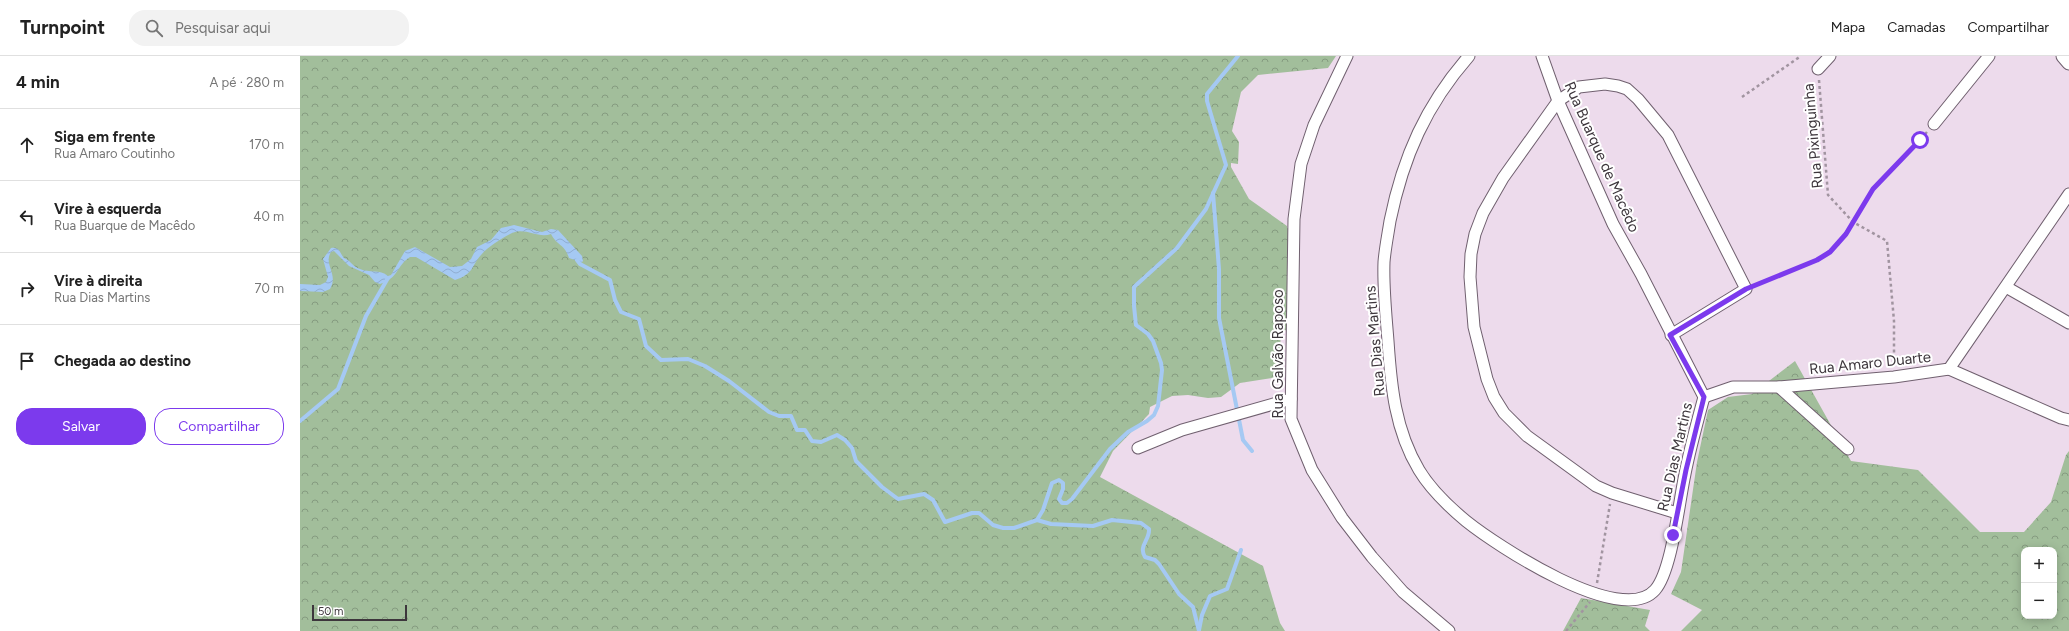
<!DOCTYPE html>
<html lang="pt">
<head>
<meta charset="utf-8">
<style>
	:root { --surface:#fff; --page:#f2f2f2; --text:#222; --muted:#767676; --line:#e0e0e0; --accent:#7c3aed }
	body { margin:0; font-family:Figtree,sans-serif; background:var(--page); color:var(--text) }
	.controls { position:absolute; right:12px; bottom:12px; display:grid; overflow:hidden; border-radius:8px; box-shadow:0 2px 10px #0003 }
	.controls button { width:36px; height:36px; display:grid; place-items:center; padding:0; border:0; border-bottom:1px solid var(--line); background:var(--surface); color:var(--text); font:20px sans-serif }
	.scale { position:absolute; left:12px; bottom:10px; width:95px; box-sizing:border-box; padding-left:4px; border:2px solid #3d363c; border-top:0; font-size:11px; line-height:14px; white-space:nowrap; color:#3d363c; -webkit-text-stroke:3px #fff; paint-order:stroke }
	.stop { position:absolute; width:12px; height:12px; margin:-9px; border:3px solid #7c3aed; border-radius:50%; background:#fff }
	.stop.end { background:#7c3aed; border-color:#fff; box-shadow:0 1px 4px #0008 }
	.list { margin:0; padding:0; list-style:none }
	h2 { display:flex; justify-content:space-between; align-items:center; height:52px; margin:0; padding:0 16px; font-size:17px }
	h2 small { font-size:13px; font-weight:400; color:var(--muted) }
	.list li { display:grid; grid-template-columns:26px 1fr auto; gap:12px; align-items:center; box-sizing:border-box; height:72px; padding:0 16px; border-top:1px solid var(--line) }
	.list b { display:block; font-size:15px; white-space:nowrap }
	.list p { margin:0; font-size:13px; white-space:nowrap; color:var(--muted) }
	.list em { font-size:13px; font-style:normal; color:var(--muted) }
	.actions { display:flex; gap:8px; padding:12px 16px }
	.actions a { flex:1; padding:9px 0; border:1px solid var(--accent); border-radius:16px; text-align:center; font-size:14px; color:var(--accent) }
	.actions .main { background:var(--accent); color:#fff }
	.icon { flex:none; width:22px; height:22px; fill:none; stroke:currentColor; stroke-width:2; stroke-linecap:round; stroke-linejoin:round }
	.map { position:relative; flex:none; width:1769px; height:575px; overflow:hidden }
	header { display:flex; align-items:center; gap:24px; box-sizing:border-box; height:56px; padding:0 20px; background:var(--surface); border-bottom:1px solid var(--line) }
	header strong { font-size:19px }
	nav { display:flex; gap:22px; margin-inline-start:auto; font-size:14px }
	.search { width:280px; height:36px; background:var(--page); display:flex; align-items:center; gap:10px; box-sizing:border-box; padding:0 14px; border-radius:16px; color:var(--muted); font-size:15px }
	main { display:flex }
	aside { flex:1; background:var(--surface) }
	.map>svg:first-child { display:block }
</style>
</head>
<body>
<header>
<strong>Turnpoint</strong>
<div class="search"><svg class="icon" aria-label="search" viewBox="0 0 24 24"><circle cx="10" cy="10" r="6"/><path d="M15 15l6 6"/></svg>Pesquisar aqui</div>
<nav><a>Mapa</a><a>Camadas</a><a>Compartilhar</a></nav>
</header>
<main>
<aside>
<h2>4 min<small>A pé · 280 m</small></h2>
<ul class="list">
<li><svg class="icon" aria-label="ahead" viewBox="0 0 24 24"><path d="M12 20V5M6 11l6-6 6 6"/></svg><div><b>Siga em frente</b><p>Rua Amaro Coutinho</p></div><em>170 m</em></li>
<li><svg class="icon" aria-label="left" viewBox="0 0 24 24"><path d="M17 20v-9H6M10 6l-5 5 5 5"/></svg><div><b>Vire à esquerda</b><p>Rua Buarque de Macêdo</p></div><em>40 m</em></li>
<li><svg class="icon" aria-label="right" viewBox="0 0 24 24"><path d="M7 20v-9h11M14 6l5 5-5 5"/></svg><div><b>Vire à direita</b><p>Rua Dias Martins</p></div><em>70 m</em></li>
<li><svg class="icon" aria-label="arrive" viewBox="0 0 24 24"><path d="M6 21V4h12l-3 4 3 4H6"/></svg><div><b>Chegada ao destino</b></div></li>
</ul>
<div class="actions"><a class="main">Salvar</a><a>Compartilhar</a></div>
</aside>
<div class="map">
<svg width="1769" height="575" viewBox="0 0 1769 575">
	<defs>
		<pattern id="forest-crowns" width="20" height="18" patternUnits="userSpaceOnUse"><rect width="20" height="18" fill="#a2be9b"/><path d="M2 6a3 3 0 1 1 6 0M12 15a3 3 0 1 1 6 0" fill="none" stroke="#859b80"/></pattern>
		<pattern id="water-waves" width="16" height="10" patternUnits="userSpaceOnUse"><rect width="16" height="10" fill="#a5c9f3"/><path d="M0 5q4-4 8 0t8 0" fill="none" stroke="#8fadd1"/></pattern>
	</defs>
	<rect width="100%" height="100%" fill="#eddbec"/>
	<g fill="url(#forest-crowns)" fill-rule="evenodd">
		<path d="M0,0H1036L1028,12L958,19L941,36L932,75L939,86L938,108L931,107V111L949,143L987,170V172L991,173L986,274L981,277L978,321L940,327L921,341L908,342L888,339L872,340L850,351L849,358L813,395L800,421L963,510L980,567L985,575H0Z"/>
		<path d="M1495,305L1551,405L1618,414L1680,476H1724L1751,446L1766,399L1769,395V575H1381L1402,554L1371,538L1381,516L1397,406L1408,354L1428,341L1452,338ZM1724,494H1754V560H1724Z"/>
		<path d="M1281,542L1350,554L1345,570L1350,575H1263Z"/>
	</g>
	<path fill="url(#water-waves)" d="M214,169L242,176L251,173L258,174L282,200L283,205L280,208L275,204L269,202C264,187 258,191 251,178C238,183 226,171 212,177C202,182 189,190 181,199C171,210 174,218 155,224L116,201H110C96,210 99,222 80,228L75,226L69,219L49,210L34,195L31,196C23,209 39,218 30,233L23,236L0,235V228L20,229L26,226L28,221L23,203L31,192C40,191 39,196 44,202C50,204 53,211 60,213C69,217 80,213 88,220L91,219L105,195L115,191L150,211L162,210L171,203L177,191L191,184L201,172Z"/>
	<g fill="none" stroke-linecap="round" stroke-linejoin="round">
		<g stroke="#a5c9f3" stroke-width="4">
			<path d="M913,137L919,213V262L943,384L952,395"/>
			<path d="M277,204L280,208L310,224L315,244L321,256L339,263L346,290L361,304L388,303L405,310L429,325L469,356L479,360H491L497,374H505L512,385L521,386L537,379L545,384L552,392L556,405L582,431L598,443L624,438L633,444L645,466L672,457H679L693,469L703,472H714L737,464L751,468L793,470L812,464L841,467L849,473C850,484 838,490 845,501L855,504L859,508L879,538L893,551L899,575"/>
			<path d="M0,365L38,333L66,260L88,222"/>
			<path d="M737,464L743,454L752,427L759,424L763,427V433L759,443L762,447H767L772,443L810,393L828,376L847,365L854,359L858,350L862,314L861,307L853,285L848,278L836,269L834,250V231L877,192L906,153L926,109L907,45V38L938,0"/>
			<path d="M899,574L902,559L910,540L927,533L941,494"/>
		</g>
		<defs>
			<g id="minor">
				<path d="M1047,0L1014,69L1001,108L994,163L991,363L1012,414L1042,462L1072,501L1103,536L1149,575"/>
				<path d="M1169,0C1126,49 1103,101 1090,165C1088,178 1085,193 1084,206C1083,232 1086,259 1088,285C1091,330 1095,374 1119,414C1131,434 1148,450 1166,465C1196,489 1321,572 1355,534C1372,515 1379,445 1385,418C1390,392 1397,367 1404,341"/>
				<path d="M1242,0L1258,45L1313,168L1341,218L1404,341"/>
				<path d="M1518,13L1530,0"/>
				<path d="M1634,68L1689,0"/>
				<path d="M1706,231L1769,267"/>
				<path d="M1371,279L1446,233L1368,79L1338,43L1327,33L1318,30L1305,28L1279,31L1258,45L1203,122L1183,157L1175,178L1171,198L1170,221L1174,271L1187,323L1194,341L1204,357L1227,380L1296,430L1312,437L1377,457"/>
				<path d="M1649,313L1761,362L1769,364"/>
				<path d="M1479,331L1548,393"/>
				<path d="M1404,341L1433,331H1479L1594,321L1649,313L1769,138"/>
				<path d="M838,392L882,374L991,343"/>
			</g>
			<path id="tertiary" d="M1763,0L1769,7"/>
		</defs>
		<use href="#minor" stroke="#70606f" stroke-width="13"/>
		<use href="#tertiary" stroke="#70606f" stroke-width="15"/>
		<g stroke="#a194a0" stroke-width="2.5" stroke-dasharray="3 3" stroke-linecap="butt">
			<path d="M1519,24L1528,139L1553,166L1587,185L1594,265V311"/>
			<path d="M1442,41L1501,0"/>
			<path d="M1456,229L1517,204L1539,188L1573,133L1627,76"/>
			<path d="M1297,527L1310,448"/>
			<path d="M1266,575L1290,546"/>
		</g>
		<use href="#minor" stroke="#fff" stroke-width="11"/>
		<use href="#tertiary" stroke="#fff" stroke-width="13"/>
	</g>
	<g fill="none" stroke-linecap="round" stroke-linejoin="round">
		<path stroke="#7c3aed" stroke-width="5" d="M1373,479L1386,414L1404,341L1370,279L1446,233L1517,204L1530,196L1546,178L1573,133L1620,84"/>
	</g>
	<g text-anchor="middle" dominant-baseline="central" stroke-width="4" stroke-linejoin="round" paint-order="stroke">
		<g font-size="15" fill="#3d363c" stroke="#fff">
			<text transform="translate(1513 80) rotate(-95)">Rua Pixinguinha</text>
			<text transform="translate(1302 101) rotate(66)">Rua Buarque de Macêdo</text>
			<text transform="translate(1075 285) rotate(-95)">Rua Dias Martins</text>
			<text transform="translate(978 298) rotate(-90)">Rua Galvão Raposo</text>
			<text transform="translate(1570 307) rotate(-6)">Rua Amaro Duarte</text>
			<text transform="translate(1375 401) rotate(-77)">Rua Dias Martins</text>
		</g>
	</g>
</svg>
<div class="controls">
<button>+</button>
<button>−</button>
</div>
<div class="scale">50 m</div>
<div class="stop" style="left:1620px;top:84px"></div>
<div class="stop end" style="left:1373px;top:479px"></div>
</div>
</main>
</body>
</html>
